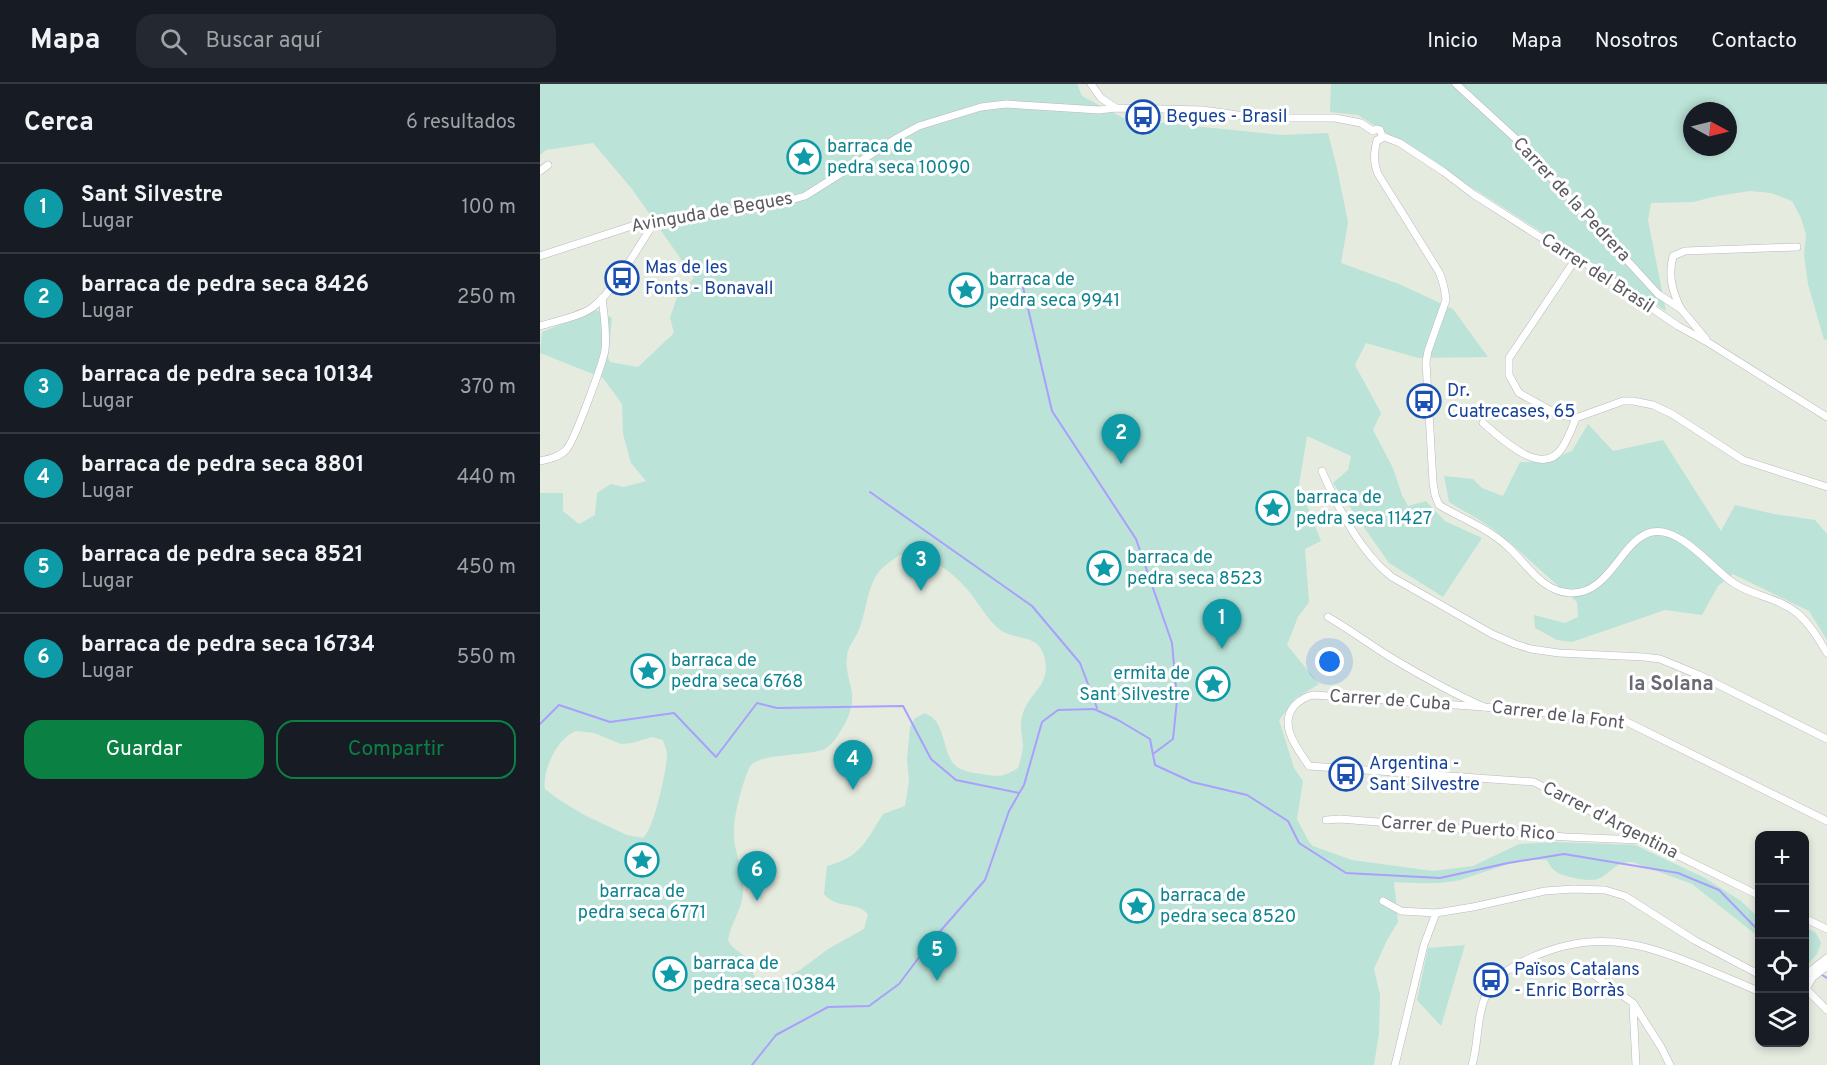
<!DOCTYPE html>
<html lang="es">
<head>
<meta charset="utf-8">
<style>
	:root { --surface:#171b24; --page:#242831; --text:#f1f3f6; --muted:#9ea1a6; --line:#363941; --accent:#0b8043 }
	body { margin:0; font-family:Overpass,sans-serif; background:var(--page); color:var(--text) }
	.controls { position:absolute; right:18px; bottom:18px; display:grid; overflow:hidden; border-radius:12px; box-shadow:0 3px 9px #0003 }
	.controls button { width:54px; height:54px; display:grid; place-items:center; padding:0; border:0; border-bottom:2px solid var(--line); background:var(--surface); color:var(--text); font:30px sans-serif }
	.compass { position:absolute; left:1143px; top:18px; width:54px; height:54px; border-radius:50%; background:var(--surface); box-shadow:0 3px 9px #0003; rotate:97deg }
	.you { position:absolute; left:790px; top:578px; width:21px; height:21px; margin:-15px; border:4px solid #fff; border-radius:50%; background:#1a73e8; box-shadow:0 0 0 9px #1a73e833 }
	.badge { display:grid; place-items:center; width:39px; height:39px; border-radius:50%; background:var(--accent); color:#fff; font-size:20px; font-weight:700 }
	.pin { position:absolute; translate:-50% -50px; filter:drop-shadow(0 2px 3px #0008) }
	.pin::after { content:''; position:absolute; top:32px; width:21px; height:18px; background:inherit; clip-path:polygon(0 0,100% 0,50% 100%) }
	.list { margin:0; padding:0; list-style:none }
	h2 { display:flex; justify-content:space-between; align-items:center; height:78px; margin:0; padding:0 24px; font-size:26px }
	h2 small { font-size:20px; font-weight:400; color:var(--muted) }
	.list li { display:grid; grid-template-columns:39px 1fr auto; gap:18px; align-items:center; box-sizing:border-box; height:90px; padding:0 24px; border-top:2px solid var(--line) }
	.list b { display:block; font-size:22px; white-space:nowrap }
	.list p { margin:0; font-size:20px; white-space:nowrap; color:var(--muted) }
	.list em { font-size:20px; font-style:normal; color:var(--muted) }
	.actions { display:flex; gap:12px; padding:18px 24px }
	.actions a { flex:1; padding:14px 0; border:2px solid var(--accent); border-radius:18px; text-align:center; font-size:21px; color:var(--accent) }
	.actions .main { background:var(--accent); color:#fff }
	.icon { flex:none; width:33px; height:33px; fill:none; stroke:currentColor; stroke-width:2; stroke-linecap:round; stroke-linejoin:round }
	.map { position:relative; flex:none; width:1287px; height:981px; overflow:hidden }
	header { display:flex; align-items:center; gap:36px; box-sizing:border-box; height:84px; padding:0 30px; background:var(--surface); border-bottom:2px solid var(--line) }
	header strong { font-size:28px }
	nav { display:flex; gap:33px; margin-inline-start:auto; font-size:21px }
	.search { width:420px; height:54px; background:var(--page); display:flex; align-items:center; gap:15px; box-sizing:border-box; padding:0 21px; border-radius:18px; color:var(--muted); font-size:22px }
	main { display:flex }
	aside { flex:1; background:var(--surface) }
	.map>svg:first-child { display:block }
</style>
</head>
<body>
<header>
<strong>Mapa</strong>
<div class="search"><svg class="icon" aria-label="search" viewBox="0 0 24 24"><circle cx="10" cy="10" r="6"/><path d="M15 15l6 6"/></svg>Buscar aquí</div>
<nav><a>Inicio</a><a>Mapa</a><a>Nosotros</a><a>Contacto</a></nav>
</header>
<main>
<aside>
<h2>Cerca<small>6 resultados</small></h2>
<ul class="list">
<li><span class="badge" style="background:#0f9aa8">1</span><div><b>Sant Silvestre</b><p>Lugar</p></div><em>100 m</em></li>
<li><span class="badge" style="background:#0f9aa8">2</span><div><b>barraca de pedra seca 8426</b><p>Lugar</p></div><em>250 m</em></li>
<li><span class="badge" style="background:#0f9aa8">3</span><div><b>barraca de pedra seca 10134</b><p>Lugar</p></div><em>370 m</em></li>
<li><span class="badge" style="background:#0f9aa8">4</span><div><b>barraca de pedra seca 8801</b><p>Lugar</p></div><em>440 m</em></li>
<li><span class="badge" style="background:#0f9aa8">5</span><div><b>barraca de pedra seca 8521</b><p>Lugar</p></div><em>450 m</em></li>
<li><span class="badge" style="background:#0f9aa8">6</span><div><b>barraca de pedra seca 16734</b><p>Lugar</p></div><em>550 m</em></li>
</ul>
<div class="actions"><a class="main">Guardar</a><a>Compartir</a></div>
</aside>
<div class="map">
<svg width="1287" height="981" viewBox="0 0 1287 981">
	<rect width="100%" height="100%" fill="#e6ebe0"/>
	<g fill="#bce3d7" fill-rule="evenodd">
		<path d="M0,0H537L542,12L585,35L743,51L788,49L797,84L808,138L801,179L859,200L913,225L948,273L878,274L826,259L815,281L841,329L833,346L853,384L862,411L868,422L886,417L905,437L942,454L903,513L849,479L793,399L808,386L811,372L767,352L759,401L781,457L765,465L769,518L758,533L747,561L779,600L756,614L739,636L754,684L763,697L757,735L769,758L773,762L812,776L893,787L933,782L979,760L1014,758L1095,761L1165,794L1201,817L1219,834V853L1152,800L1092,778C1076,777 1070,790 1058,795C1049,798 1023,793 1015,787C1011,784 1009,780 1007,776C976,774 949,787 920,796C898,801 876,799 854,798L858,838L847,856L834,885L840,911L839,949L834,981H0V409H23V427L39,440L55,431L57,409L71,400L84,403L106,397L91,379L83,350L82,320L63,294L0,269L2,248L56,226L72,234L68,274L70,278L98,283L134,249L130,234L138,210L154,194L92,105L53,59L6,66L0,71ZM360,471C387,469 409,485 427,505C438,518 446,534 459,545C476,558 500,548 505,576C510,602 490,608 483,629C479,641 482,650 483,661C483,668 480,677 478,684C463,693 460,693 442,690C435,689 426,688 419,684C404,677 406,646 393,634C393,633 385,630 385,629L375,634L370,643L367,675L369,697L365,722L343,730C326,757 321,773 287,782L284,810C296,825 315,817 328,830L324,845L288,865L260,886L234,899L216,895C212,888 211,879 205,873C198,866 192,865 188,856C191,838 202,826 203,809C205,787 194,770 194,751C193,733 202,701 209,684C216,669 265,672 282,666C288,664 295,657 298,651C306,639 314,624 312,609C310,597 305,585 307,573C307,564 314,556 318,548C326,530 326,509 336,492C341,483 351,477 360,471ZM36,647L54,649L81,660L92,659L112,653L123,656C124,661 127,665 127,670C127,685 114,745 103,754L87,751L46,732L15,713L5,705C2,686 18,653 36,647Z"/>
		<path d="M791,0H1287V255L1284,256L1268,200L1264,171L1266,151L1261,134L1252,117L1231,109L1210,107L1177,112L1153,118L1111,119L1108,136L1126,227L818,31L790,28ZM1152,27H1188V63H1152Z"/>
		<path d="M1048,340L1073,367L1123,356L1181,447L1195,421L1234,430L1275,436L1287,450V556L1269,527L1193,490L1178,502L1162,531L1125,526L1032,558L1017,556L995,544L994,531L1025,539L1038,533L1037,518C1008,494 982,468 953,445C939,435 923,427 909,418L904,392L933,395L942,404L963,412L980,378H1005L1032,367Z"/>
		<path d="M1265,843L1276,849L1281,859L1277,870L1269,879L1265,875Z"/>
		<path d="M925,861L901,942L877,916L888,864Z"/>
	</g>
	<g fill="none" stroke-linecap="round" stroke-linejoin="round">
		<g stroke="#ab9ffd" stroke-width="2">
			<path d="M483,203L512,327L596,455L632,559L637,616L633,655L613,670"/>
			<path d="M330,408L492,522L540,579L557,624"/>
			<path d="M0,640L19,621L70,638L134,629L176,673L217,619L237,624L363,622L391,675L416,696L479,709"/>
			<path d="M1282,891L1287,894"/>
			<path d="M212,981L236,951L288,923L329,922L359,900L389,860L445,796L469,727L484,701L502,638L518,626L554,625L578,636L610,655L615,681L652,698L707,711L748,737L759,759L806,789L900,794L968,779L1024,770L1138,789L1179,806L1220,848"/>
		</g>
		<defs>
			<g id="minor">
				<path d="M551,0L561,14L576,24"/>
				<path d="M916,0L975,54L1118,210L1141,225L1166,255"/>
				<path d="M842,52L841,55L837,56C834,68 833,78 838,90L899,188C903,197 905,205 906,216L888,267L886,278L893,398L895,411L899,421C921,434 947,444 966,461C986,478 1000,507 1030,509C1070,511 1081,455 1112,448C1141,442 1173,486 1195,500C1214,512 1239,514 1257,529C1270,540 1278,554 1287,569"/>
				<path d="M0,87L8,81"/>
				<path d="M0,172L104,138L226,123L265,112L357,54L379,42L441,23L466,20L559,26L576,24L663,26L718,34H795L821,39L833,47L836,45L840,46L842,52L860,59L904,88L933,110L997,151L1037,173L1138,242L1169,259L1287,333"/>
				<path d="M1037,173L969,274V291L979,309L1017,330L1036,334L1083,317H1093L1113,321L1132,330L1203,376L1287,403"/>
				<path d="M1141,225C1132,207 1128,192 1133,172L1145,167L1257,163"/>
				<path d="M0,242C15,237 40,233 53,223C75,206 99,161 116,136"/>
				<path d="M943,339C961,354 1002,395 1022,364C1028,355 1032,344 1036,334"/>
				<path d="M0,377C9,375 19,373 26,366C34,358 63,279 65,266C67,249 64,230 62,214"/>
				<path d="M782,387C798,424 820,468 852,493L952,550L975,560L991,565L1019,569L1104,573L1120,575L1159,591L1287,655"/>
				<path d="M788,533C809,545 829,560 850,573C880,591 912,609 944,623L1085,637L1287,737"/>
				<path d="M944,623L774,611C766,612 760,616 754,622C738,642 758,665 769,682L994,698L1100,753L1220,812"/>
				<path d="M786,736L800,735L1026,753L1100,756"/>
				<path d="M843,817L861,827L896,829L933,823L1005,807L1033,805L1065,806L1085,812L1154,856L1220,891"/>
				<path d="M1264,834L1287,845"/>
				<path d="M971,885H1020L1040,887L1054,891L1093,919L1121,963L1130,981"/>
				<path d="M1264,892L1287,874"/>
				<path d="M1267,906L1287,926"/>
				<path d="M1264,912L1267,903L1273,893L1287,882"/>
				<path d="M1093,922L1096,981"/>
				<path d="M855,981L884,861L896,829"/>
				<path d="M932,981C939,958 936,932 947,909C954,893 973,882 988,875C1052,845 1098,857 1161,883C1180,891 1200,899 1220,908"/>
			</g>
		</defs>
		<use href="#minor" stroke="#bab8bf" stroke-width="8"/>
		<use href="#minor" stroke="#fff" stroke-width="7"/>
	</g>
	<defs>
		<symbol id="bus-ring" viewBox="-11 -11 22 22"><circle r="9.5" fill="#fff" stroke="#1a4fb4" stroke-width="1.5"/><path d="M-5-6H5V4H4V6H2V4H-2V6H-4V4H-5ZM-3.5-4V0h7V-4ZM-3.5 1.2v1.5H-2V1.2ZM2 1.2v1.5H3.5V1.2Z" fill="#1a4fb4"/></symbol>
		<symbol id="sight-ring" viewBox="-11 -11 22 22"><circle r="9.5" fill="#fff" stroke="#0f9aa8" stroke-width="1.5"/><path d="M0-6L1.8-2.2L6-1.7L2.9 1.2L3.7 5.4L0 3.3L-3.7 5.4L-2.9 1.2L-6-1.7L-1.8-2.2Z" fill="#0f9aa8"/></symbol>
	</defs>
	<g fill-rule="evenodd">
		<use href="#bus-ring" x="584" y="14" width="38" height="38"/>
		<use href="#sight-ring" x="245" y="54" width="38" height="38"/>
		<use href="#bus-ring" x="63" y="175" width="38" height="38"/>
		<use href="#sight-ring" x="407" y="187" width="38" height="38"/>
		<use href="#bus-ring" x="865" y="298" width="38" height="38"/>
		<use href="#sight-ring" x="714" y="405" width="38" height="38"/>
		<use href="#sight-ring" x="545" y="465" width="38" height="38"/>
		<use href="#sight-ring" x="89" y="568" width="38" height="38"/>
		<use href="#sight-ring" x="654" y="581" width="38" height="38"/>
		<use href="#bus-ring" x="787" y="671" width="38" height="38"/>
		<use href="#sight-ring" x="83" y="757" width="38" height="38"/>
		<use href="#sight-ring" x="578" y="803" width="38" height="38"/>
		<use href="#sight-ring" x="111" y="871" width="38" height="38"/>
		<use href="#bus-ring" x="932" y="877" width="38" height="38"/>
	</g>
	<g text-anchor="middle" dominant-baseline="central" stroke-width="6" stroke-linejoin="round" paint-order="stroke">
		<g font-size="18" fill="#164399" stroke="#fff" text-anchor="start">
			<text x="626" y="33">Begues - Brasil</text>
			<text x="105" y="184">Mas de les<tspan x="105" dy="21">Fonts - Bonavall</tspan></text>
			<text x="907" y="307">Dr.<tspan x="907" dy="21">Cuatrecases, 65</tspan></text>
			<text x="829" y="680">Argentina -<tspan x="829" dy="21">Sant Silvestre</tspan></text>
			<text x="974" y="886">Països Catalans<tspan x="974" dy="21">- Enric Borràs</tspan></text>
		</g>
		<g font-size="18" fill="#0d838f" stroke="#fff" text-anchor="start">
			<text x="287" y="63">barraca de<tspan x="287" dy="21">pedra seca 10090</tspan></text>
			<text x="449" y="196">barraca de<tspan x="449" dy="21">pedra seca 9941</tspan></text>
			<text x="756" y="414">barraca de<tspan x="756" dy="21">pedra seca 11427</tspan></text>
			<text x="587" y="474">barraca de<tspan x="587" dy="21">pedra seca 8523</tspan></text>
			<text x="131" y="577">barraca de<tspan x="131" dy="21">pedra seca 6768</tspan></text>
			<text x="650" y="590" text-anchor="end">ermita de<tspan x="650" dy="21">Sant Silvestre</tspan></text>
			<text x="102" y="808" text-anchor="middle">barraca de<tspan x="102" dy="21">pedra seca 6771</tspan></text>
			<text x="620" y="812">barraca de<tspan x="620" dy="21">pedra seca 8520</tspan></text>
			<text x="153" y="880">barraca de<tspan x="153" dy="21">pedra seca 10384</tspan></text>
		</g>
		<g font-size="18" fill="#5b5961" stroke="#fff">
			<text transform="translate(1031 116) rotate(47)">Carrer de la Pedrera</text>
			<text transform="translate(172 129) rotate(-10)">Avinguda de Begues</text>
			<text transform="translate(1057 190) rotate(33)">Carrer del Brasil</text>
			<text transform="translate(850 617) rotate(4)">Carrer de Cuba</text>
			<text transform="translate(1018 632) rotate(7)">Carrer de la Font</text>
			<text transform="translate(1070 737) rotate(27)">Carrer d'Argentina</text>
			<text transform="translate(928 745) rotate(4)">Carrer de Puerto Rico</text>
		</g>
		<g font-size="20" font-weight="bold" fill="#6b6a73" stroke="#fff">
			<text x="1131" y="601">la Solana</text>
		</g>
	</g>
</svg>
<div class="controls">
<button>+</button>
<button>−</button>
<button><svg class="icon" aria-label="locate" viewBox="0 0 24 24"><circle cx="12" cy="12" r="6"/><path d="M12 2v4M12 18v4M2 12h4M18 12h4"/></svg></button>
<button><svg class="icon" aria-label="layers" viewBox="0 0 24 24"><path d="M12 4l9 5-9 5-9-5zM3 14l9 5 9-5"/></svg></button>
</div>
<svg class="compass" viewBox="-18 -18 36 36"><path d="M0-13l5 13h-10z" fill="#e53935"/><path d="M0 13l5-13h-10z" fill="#9ea1a6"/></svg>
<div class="you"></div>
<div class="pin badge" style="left:682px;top:565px;background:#0f9aa8">1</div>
<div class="pin badge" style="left:581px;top:380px;background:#0f9aa8">2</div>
<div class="pin badge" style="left:381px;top:507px;background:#0f9aa8">3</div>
<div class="pin badge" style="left:313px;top:706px;background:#0f9aa8">4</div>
<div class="pin badge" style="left:397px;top:897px;background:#0f9aa8">5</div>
<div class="pin badge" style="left:217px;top:817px;background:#0f9aa8">6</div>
</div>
</main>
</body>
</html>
